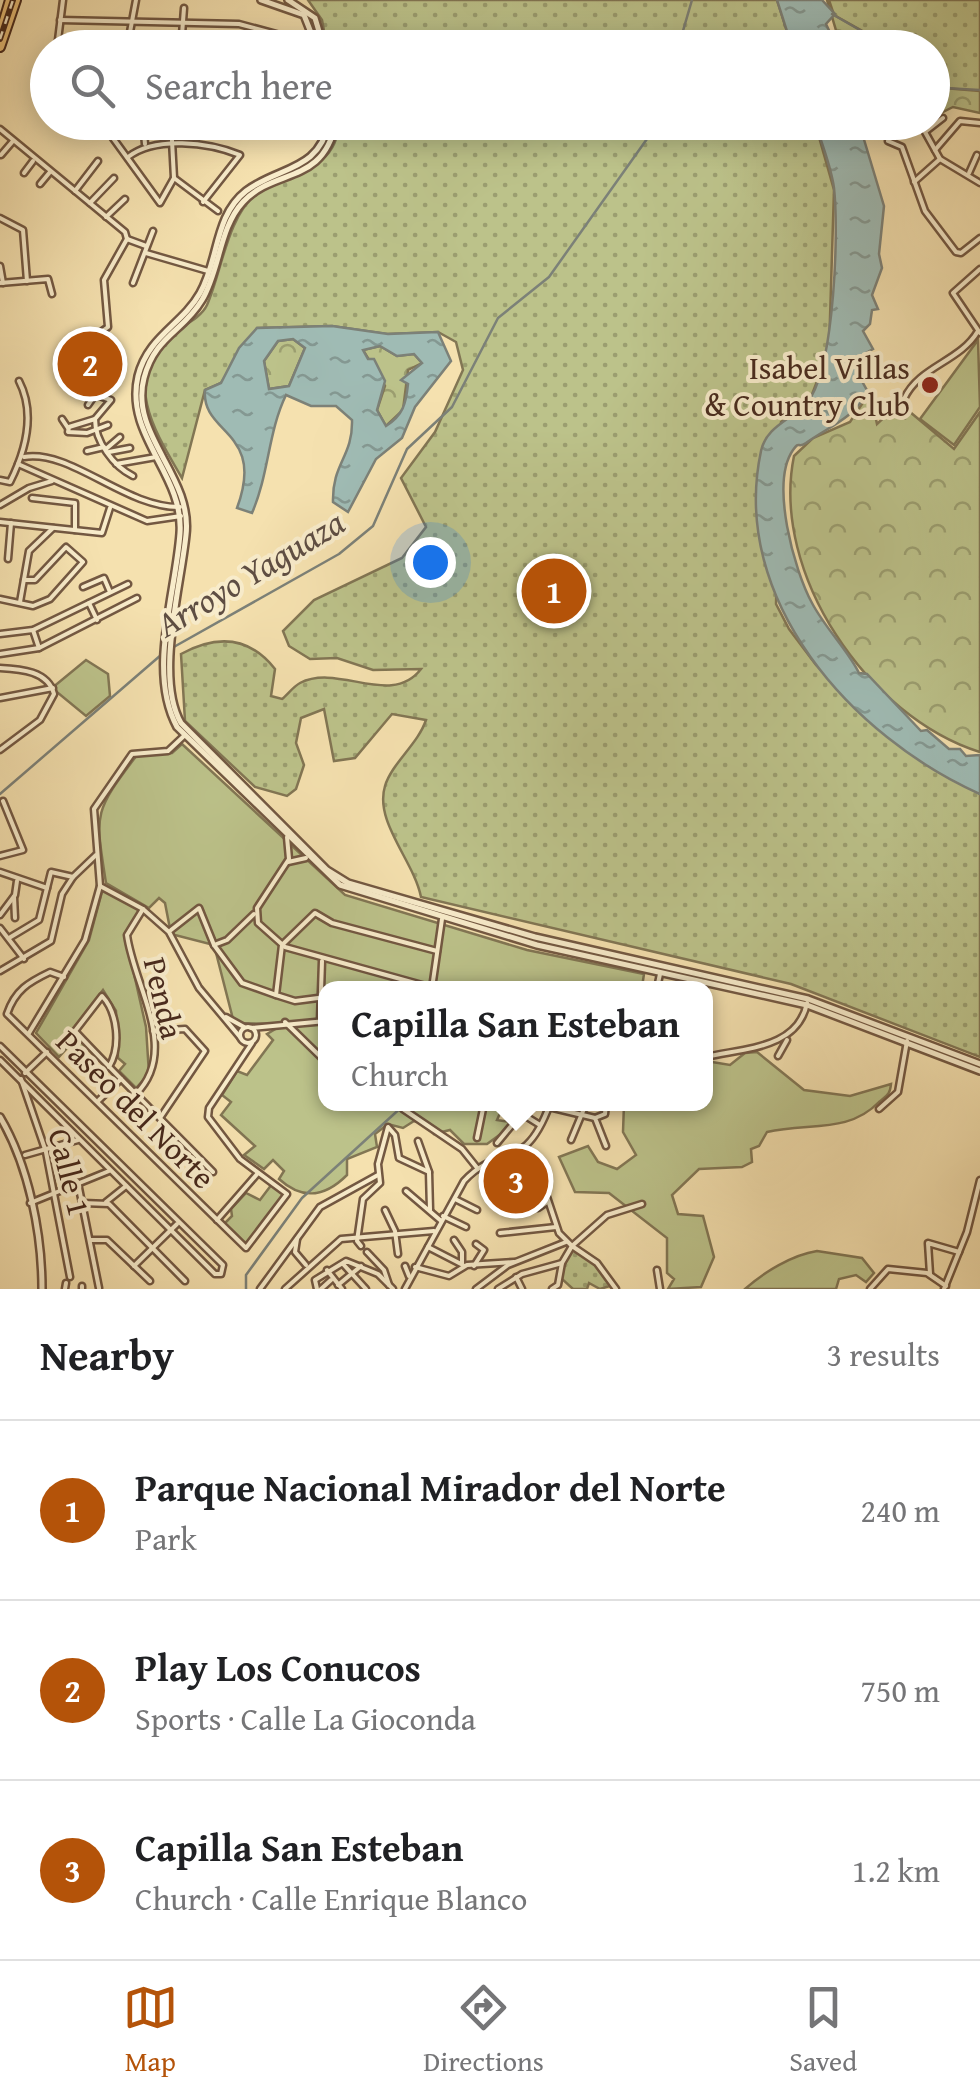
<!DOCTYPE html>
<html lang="en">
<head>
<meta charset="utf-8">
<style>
	:root { --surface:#fff; --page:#f6f6f6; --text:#202124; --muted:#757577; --line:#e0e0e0; --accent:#b45309 }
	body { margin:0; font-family:"Gentium Book Plus",serif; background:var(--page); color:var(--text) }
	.you { position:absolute; left:430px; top:562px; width:35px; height:35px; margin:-25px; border:8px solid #fff; border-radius:50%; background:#1a73e8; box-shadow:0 0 0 15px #1a73e833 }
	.badge { display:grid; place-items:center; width:65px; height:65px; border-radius:50%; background:var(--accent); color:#fff; font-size:32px; font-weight:700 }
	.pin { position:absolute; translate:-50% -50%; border:5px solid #fff; box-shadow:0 2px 10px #0006 }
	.popup { position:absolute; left:318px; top:981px; width:395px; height:130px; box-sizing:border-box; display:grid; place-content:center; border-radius:20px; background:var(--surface); filter:drop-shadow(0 2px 8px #0005); font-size:32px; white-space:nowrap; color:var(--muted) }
	.popup b { font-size:38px; color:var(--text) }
	.popup::after { content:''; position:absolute; left:50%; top:100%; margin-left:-20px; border:20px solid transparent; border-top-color:var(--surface) }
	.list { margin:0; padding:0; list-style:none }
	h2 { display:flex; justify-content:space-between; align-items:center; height:130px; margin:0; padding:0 40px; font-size:42px }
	h2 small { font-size:32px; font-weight:400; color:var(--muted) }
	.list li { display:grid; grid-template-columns:65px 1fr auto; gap:30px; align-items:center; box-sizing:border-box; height:180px; padding:0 40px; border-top:2px solid var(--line) }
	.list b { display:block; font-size:38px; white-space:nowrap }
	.list p { margin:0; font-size:32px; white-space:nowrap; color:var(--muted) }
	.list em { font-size:32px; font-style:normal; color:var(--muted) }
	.icon { flex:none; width:55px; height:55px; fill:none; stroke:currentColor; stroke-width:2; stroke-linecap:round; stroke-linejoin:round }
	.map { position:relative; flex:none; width:980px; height:1289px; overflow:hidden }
	.search { position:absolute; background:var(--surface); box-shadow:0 5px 25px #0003; left:30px; right:30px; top:30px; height:110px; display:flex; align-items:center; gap:25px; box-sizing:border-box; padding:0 35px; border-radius:55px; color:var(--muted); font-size:38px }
	.sheet { height:670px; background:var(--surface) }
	nav { display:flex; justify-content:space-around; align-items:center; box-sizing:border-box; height:140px; border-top:2px solid var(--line); background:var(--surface); font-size:28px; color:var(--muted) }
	nav a { display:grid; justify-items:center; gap:5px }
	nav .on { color:var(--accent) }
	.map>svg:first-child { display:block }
</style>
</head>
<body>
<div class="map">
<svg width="980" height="1289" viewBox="0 0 980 1289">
	<defs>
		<pattern id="forest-crowns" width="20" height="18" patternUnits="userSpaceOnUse" patternTransform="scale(2.5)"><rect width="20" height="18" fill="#bcc28a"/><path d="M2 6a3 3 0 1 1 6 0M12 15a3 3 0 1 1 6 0" fill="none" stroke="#9b9e70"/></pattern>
		<pattern id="park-dots" width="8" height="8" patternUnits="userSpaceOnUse" patternTransform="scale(2.5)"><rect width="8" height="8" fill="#bcc28a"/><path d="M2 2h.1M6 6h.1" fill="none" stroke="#9b9e70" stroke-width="1.8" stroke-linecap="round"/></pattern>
		<pattern id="water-ripples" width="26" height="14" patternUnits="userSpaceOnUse" patternTransform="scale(2.5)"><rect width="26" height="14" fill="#9fbbb4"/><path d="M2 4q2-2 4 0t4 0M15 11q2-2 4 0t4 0" fill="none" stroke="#849892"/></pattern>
	</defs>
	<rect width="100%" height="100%" fill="#f5e1af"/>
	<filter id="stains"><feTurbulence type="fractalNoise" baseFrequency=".002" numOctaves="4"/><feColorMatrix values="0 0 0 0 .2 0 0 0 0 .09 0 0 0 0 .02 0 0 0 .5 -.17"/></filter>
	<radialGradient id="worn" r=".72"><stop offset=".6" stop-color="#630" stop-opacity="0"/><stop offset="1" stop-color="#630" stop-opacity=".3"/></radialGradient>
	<g fill="#bcc28a" stroke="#827654" stroke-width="2.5">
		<path d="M100,337L117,377L101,392L81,385L67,366Z"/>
		<path d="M978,340L980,407L954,445L920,419Z"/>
		<path d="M86,660L108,674L110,696L86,716L52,688Z"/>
		<path d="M182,744L345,895L527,950L644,974L642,987L326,988V1104H504L497,1120L516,1123L487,1144H464L450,1130L434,1134L424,1122L414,1121L403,1128L388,1124L375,1134L377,1147L347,1159V1175C323,1199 301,1199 279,1179L284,1171L273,1160L264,1169L244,1155L255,1146L221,1115L231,1102L222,1095L237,1071L247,1075L273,1040L267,1034L284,1024L234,1023L214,945L171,934L165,903L159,898L149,908L106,883C95,813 93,813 137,755L172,753Z"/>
		<path d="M103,888L141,908L125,934L146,1027L149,1074L136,1088L119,1071L125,1064L118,1058L116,1011L103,990L72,1031L87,1048L79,1056L69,1046L59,1057L36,1033L89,940Z"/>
		<path d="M757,1052L804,1090L850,1096L891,1084C890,1095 887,1095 879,1102C848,1134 808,1122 767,1132L759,1146L751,1149L752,1162L742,1167L699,1169L672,1195L678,1214L703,1216L714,1257L701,1287L668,1289L674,1279L667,1273V1238L609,1193L575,1192L559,1157L588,1146L598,1162L617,1169L636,1155L623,1132L624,1104H706V1061L730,1065L745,1053Z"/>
		<path d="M272,1184L285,1194L249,1244H244L224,1224L232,1216L231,1209L246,1193L260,1200Z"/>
		<path d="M817,1251L862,1258L874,1273L866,1282L856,1275L839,1279L836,1289H745C764,1272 792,1255 817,1251Z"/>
	</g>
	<g fill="url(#forest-crowns)" stroke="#827654" stroke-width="2.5">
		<path d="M827,0H871L980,42V113L953,107L933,117L932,48L841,47Z"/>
		<path d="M293,339L305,348L289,386L269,389L264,361L278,341Z"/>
		<path d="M380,346L397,356L414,354L422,363L408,370L403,410L386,426L377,410L385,386L363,350Z"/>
		<path d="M870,392L877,424L893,409L910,412L954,449L980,412V752C868,717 770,573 794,456L813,438L850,422Z"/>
	</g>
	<g fill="url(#park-dots)" stroke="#827654" stroke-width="2.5">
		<path d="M308,0H777L792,47H327L322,20Z"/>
		<path d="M829,0H980V91L944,88L933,79L932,48L891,47L834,15Z"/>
		<path d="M339,123H815L834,190L829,350L811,397L781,422L776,604L789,629L816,665L891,739L980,794V1057L791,984L421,897C414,861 374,822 385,786C392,763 418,744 426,720L392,714L355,758L334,761L324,709L301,718L296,743L304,765L296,789L287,796L255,787L185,721L181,654C216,635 249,636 275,669L271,696L282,699C287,695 294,686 300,683C339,663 391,708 421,669L373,670L337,658L310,659L289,646L283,631L314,600L402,558L426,527L401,478L435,432L463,370L456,342L438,332L387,334L332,326L257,328L221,383L205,390L182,478C157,435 122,383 166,338C178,327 200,320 207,305C222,271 227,217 257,193C286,169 336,175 339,123Z"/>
		<path d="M571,1248L596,1263L613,1285L600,1289L589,1283L587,1289H573L562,1279L561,1272Z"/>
	</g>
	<g fill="url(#water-ripples)" stroke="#7c8178" stroke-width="2.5" fill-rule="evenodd">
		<path d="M777,0H822L835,14L826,24L834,41L832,47H792Z"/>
		<path d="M815,123H859L884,206L879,254L882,268L872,295L878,309L872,310L870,324L863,331L873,349L866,353L863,383L868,392C853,419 828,427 806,443C797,449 800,440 793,450C770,483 794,570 812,603C825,628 847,649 859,673L867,674L921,731L927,730L949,749H960L966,756L980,755V794C852,737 729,600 761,451C767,423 797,419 811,397C834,359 839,234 834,188C831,166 822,144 815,123Z"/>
		<path d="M332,326L388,334L438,332L451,361L415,407L402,438L376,459L348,512L333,502C332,463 353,457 352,420L336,406H311L286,395C268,432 269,474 252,513L237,508C266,430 201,435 205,390L221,383L239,348L257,328ZM293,339L305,348L289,386L269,389L264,361L278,341ZM380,346L397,356L414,354L422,363L401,380L408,384C406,404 403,415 386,426L377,410L385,381L374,359H368L363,350Z"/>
	</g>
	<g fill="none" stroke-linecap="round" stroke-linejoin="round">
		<g stroke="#7c8178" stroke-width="2.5">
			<path d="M832,14L891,48"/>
			<path d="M678,48L692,0"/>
			<path d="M932,79L944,88L980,90"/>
			<path d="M172,648L339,554L373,526L407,449L452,407L498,318L549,277L659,122"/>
			<path d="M0,794L161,655"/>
			<path d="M246,1289V1275L302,1198L405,1104"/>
		</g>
		<defs>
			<g id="minor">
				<path d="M60,20L239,24L284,36L290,48"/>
				<path d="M57,48L63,0"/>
				<path d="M127,48L136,0"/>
				<path d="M181,48L184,8"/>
				<path d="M40,79L48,85"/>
				<path d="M943,118L925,132L940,159L980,183"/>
				<path d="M111,122L110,134L160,203L174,178L171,122"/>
				<path d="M143,122L145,144"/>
				<path d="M0,129L125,232L127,239"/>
				<path d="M888,141L902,147L925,211L956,252L961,253L980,238"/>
				<path d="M935,150L960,121L980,123"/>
				<path d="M1,155L13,141"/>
				<path d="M128,157C155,136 208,142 240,155L203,202"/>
				<path d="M24,173L33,161"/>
				<path d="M969,173L977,155"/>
				<path d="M174,178L218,211"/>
				<path d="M914,182L940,159"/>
				<path d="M40,184L50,172"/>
				<path d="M75,191L98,161"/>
				<path d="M90,203L114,178"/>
				<path d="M106,217L125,199"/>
				<path d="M0,218L23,230L27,281"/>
				<path d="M127,239L104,280L108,327L61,361L82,390L111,400L95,419C95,441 113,466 133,476"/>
				<path d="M127,239L146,246"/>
				<path d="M146,253L208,271"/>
				<path d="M0,266L3,283"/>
				<path d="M980,269L953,293L980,333"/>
				<path d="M0,283L48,279L52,294"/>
				<path d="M133,283L153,231"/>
				<path d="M904,399C919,366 960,362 978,331"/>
				<path d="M88,405L95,395"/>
				<path d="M62,419L68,428"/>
				<path d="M95,419L69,427L68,432L87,433L108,425"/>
				<path d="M106,449L120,437"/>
				<path d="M87,451L104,447"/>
				<path d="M109,452L130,448"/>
				<path d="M24,457C71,449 125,508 180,507"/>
				<path d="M18,464L147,521L181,516"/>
				<path d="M116,464L156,457"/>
				<path d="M0,480L10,482C25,452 36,414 19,381"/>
				<path d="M32,498L75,503V530"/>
				<path d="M0,505L29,488L52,481"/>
				<path d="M0,522L102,533L110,508"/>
				<path d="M8,559L11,523"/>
				<path d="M83,587L104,578L110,592"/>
				<path d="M0,599L33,606L50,599L83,562L66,547L35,580H24"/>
				<path d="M20,602L29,551L53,528"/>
				<path d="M89,603L97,620"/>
				<path d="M33,630L39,648"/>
				<path d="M0,634L33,630L128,584"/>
				<path d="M0,654L39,648L137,598"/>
				<path d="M0,668C21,669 48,671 54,694L40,720L0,750"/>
				<path d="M0,698L53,688"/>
				<path d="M287,837L289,859L257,908L258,923L285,947L433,988"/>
				<path d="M0,856L23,850L3,801"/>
				<path d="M288,862L306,858"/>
				<path d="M0,872L47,888"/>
				<path d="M100,886L143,909L169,932L199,988L240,1037"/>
				<path d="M14,897L15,918"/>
				<path d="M254,914L227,940L214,945L242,983L276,995"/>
				<path d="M0,915L15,895L17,881"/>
				<path d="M0,928L24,959"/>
				<path d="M171,930L199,908L214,945"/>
				<path d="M9,938L39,920L51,872L73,877L96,855"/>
				<path d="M0,971L51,941L62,894L73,877"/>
				<path d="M64,977L50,972C29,982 15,990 7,1014L246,1248L287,1194L240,1159L208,1117L209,1108L252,1043"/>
				<path d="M432,988L442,919"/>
				<path d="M657,988L660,974"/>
				<path d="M318,998L295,1001L276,995L282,945L315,913L332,923L437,951"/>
				<path d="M226,1017L244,1027"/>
				<path d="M320,1021L322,961"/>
				<path d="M285,1022L326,1062"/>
				<circle cx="248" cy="1035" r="8"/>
				<path d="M251,1028L326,1021"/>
				<path d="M153,1031L185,1029L205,1051L160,1118"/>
				<path d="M29,1033L85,940L100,886L94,809L132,754L168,751L185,735"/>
				<path d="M0,1046L223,1265L221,1274H215L0,1060"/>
				<path d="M778,1056L787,1040"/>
				<path d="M706,1057C744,1048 798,1049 807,1003"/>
				<path d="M109,1067C121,1047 118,1013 102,996L75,1031C120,1079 167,1125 213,1172"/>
				<path d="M25,1073L47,1052"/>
				<path d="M21,1079L46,1152L70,1277"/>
				<path d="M136,1094C180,1050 134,987 127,935L143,909"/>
				<path d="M99,1100L121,1079"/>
				<path d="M506,1104L540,1125"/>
				<path d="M450,1106L464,1104"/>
				<path d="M549,1107L595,1118"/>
				<path d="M403,1109L462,1149L478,1169"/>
				<path d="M879,1109L898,1092L907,1041"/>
				<path d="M477,1138L484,1104"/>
				<path d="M571,1140L586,1104"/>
				<path d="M418,1141L429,1172"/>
				<path d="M497,1143L522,1113"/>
				<path d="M606,1146L595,1118L605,1114L606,1104"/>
				<path d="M522,1150L539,1173L559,1233L572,1246L607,1215L642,1204"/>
				<path d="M25,1155L78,1140"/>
				<path d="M483,1168L492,1179L491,1194"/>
				<path d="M520,1182L539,1173"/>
				<path d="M78,1183L99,1288"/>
				<path d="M406,1191L440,1220"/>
				<path d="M512,1193L538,1208L547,1202"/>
				<path d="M455,1199L477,1210"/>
				<path d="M106,1202L126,1186"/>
				<path d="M30,1203L109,1171"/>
				<path d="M83,1203L109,1204L185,1281"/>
				<path d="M385,1210L395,1231L398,1254"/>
				<path d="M443,1216L466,1227"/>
				<path d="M217,1220L258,1173"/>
				<path d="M500,1233L556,1227"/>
				<path d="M297,1239L295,1252L306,1265"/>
				<path d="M90,1240H107L150,1281"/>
				<path d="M454,1240L462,1252V1263"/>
				<path d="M361,1246L357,1241L363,1199L380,1183L378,1164L388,1127L395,1135L399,1158L429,1172L430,1210"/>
				<path d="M428,1247L463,1265"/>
				<path d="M367,1252L384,1270L389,1285"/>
				<path d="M343,1264L366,1289"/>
				<path d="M134,1266L177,1224"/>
				<path d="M405,1266L409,1276"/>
				<path d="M474,1266L484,1250L476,1244"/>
				<path d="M415,1267L449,1276L467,1265L514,1262"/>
				<path d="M327,1270L342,1289"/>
				<path d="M657,1270L660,1289"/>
				<path d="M930,1274L928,1243L959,1252"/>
				<path d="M516,1277L522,1289"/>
				<path d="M338,1285L361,1266"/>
				<path d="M82,1286V1289"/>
				<path d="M65,1289L66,1283"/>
				<path d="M260,1289L320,1207L378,1175"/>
				<path d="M285,1289L341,1239L434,1231"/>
				<path d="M317,1289L315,1280L346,1261L378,1274L393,1289"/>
				<path d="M321,1289L331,1280"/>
				<path d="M405,1289L464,1181C500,1142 524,1175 550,1104"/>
				<path d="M476,1289L508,1265L566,1242"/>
				<path d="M498,1289L522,1274L562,1263"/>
				<path d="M552,1289L558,1285L562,1263L572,1246L597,1263L616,1289"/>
				<path d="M870,1289L888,1269L927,1273L946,1286"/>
				<path d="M944,1289L967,1232L980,1180"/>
			</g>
			<g id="tertiary">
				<path d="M261,0L304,15L317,48"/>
				<path d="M288,0L315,18L324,48"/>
				<path d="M329,122C319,172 279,166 246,191C214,216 219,260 200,293C182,325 148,336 138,376C124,436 184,474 180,533C176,592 147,672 177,727L340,885L537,945L807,1005L980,1071"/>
				<path d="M336,122C323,186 275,167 243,202C219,228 220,270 202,300C183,332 155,336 144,378C129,435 193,476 186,535C181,586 155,678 181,723L327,870L348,883L535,937L808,999L980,1064"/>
				<path d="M0,1117C29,1166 42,1234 42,1289"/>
			</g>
			<g id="primary">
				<path d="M0,34L10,0"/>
				<path d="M0,47L16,0"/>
			</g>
		</defs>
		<use href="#minor" stroke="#735842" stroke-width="9"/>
		<use href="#tertiary" stroke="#735842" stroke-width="10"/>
		<use href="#primary" stroke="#482a1d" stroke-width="12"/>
		<use href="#minor" stroke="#f8eccb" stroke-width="4"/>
		<use href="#tertiary" stroke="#f8eccb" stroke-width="5"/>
		<use href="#primary" stroke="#eac078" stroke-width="8"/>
		<defs>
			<path id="rail" d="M0,39L13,0"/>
		</defs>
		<use href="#rail" stroke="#482a1d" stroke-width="6"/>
		<use href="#rail" stroke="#f8eccb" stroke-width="2.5" stroke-dasharray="8" stroke-linecap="butt"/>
	</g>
	<circle fill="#8f2418" stroke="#f8eccb" stroke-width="4" cx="930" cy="385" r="10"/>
	<g text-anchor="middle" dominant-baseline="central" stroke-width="8" stroke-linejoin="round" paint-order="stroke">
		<g font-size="32" fill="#482a1d" stroke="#f8eccb" text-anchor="end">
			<text x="910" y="367">Isabel Villas<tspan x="910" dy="37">&amp; Country Club</tspan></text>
		</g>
		<g font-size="32" fill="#482a1d" stroke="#f8eccb">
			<text transform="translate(164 998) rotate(77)">Penda</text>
			<text transform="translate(136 1109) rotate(45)">Paseo del Norte</text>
			<text transform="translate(70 1172) rotate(76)">Calle 1</text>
		</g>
		<g font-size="35" font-style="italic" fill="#5e4e43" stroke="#f8eccb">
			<text transform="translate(250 573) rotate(-31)">Arroyo Yaguaza</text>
		</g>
	</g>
	<rect width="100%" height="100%" filter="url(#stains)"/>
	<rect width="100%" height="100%" fill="url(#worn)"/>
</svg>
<div class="you"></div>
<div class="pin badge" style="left:554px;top:591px">1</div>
<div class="pin badge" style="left:90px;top:364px">2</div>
<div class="pin badge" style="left:516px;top:1181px">3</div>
<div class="popup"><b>Capilla San Esteban</b>Church</div>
<div class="search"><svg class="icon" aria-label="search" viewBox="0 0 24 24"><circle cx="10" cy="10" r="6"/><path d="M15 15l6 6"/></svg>Search here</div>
</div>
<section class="sheet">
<h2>Nearby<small>3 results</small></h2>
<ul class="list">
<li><span class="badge">1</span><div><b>Parque Nacional Mirador del Norte</b><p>Park</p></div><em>240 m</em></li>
<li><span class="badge">2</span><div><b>Play Los Conucos</b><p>Sports · Calle La Gioconda</p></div><em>750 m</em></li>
<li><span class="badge">3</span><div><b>Capilla San Esteban</b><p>Church · Calle Enrique Blanco</p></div><em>1.2 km</em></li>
</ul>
</section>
<nav>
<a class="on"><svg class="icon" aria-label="map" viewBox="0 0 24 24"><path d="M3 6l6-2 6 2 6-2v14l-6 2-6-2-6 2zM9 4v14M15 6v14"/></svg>Map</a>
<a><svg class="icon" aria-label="directions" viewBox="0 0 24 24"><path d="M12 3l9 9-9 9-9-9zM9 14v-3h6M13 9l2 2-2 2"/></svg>Directions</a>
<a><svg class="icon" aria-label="saved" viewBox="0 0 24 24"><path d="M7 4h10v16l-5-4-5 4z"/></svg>Saved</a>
</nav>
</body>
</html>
